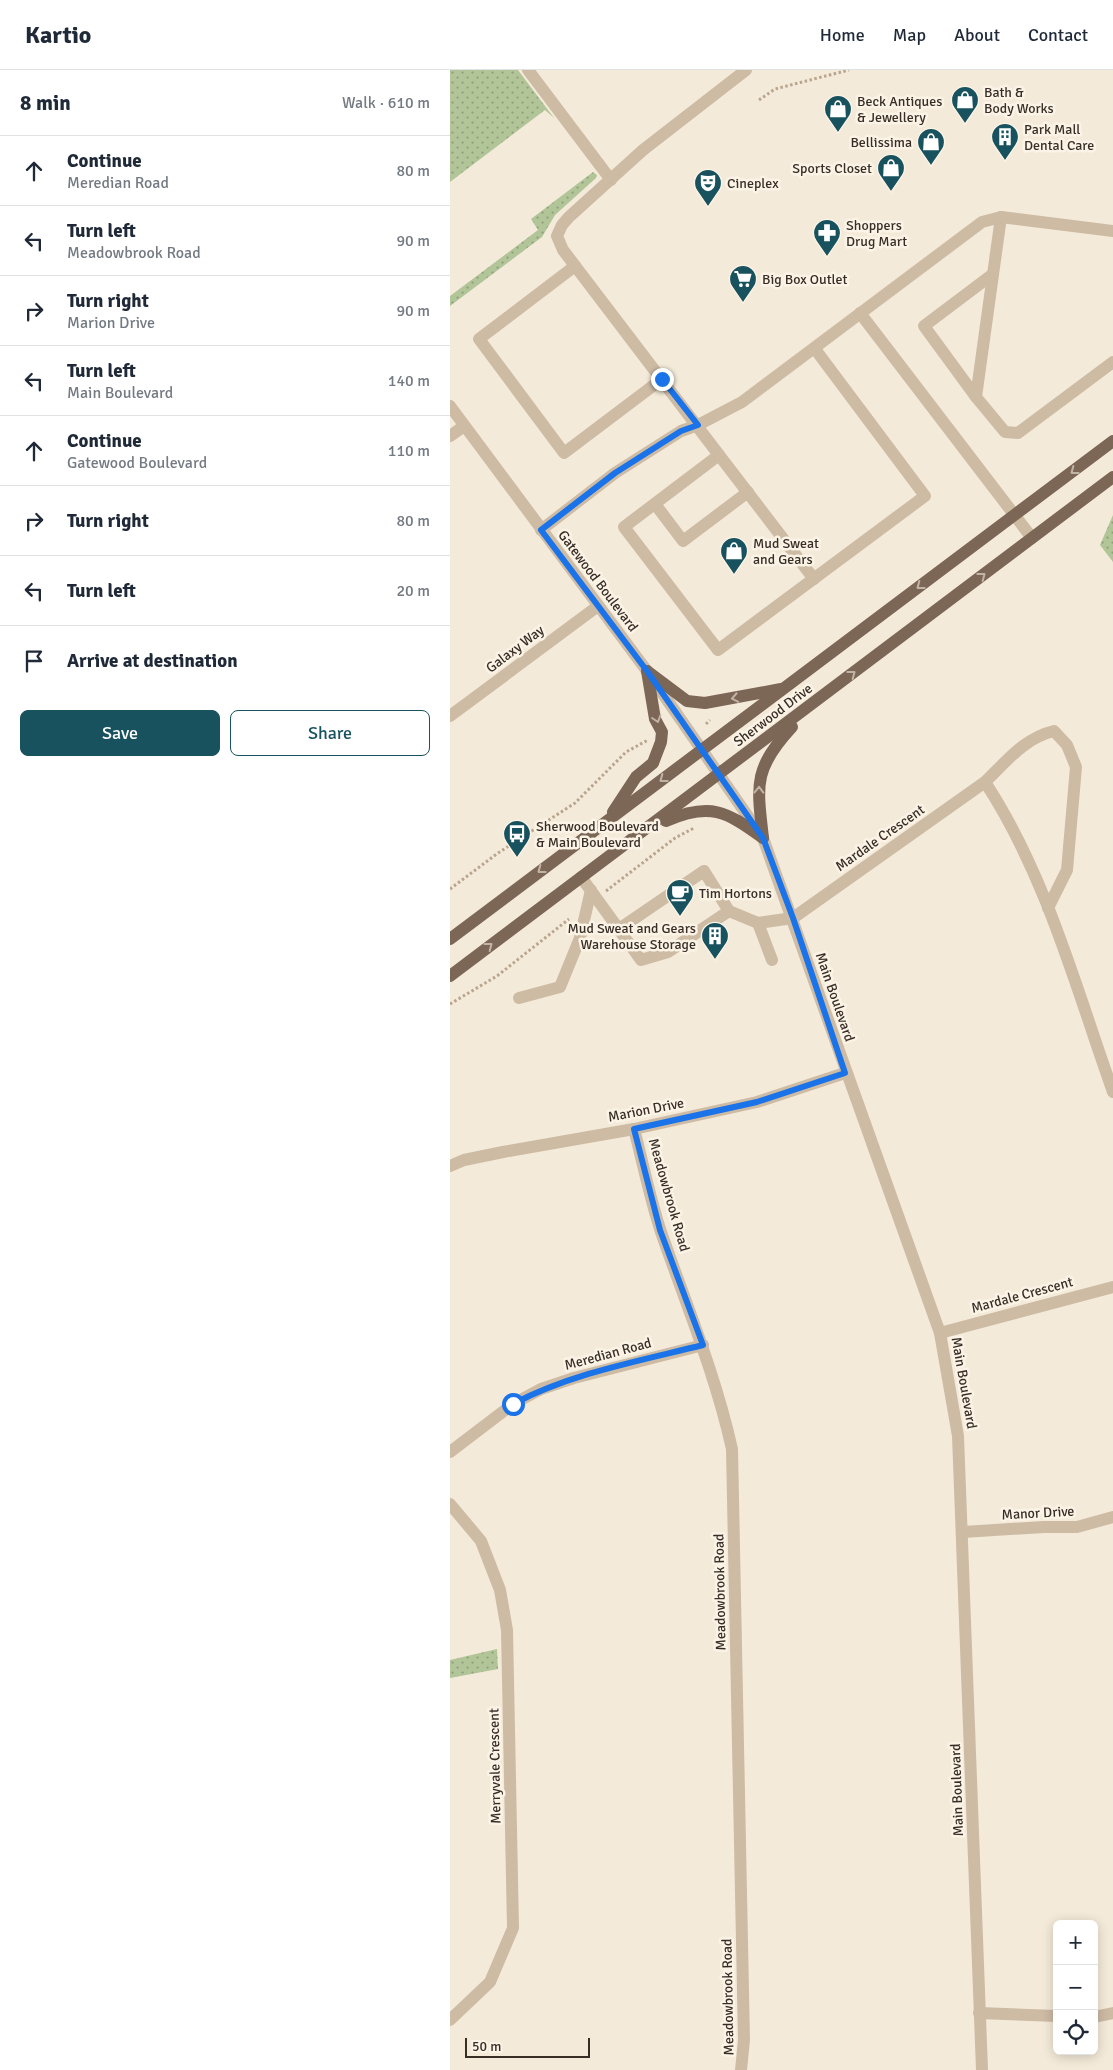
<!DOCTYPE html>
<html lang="en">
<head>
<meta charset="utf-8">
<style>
	:root { --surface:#fff; --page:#f6f6f7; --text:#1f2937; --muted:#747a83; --line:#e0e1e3; --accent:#18525e }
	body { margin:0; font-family:Signika,sans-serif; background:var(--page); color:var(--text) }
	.controls { position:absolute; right:15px; bottom:15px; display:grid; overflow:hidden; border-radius:8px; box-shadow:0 2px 12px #0003 }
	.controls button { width:45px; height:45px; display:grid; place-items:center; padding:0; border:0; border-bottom:1px solid var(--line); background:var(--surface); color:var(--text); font:25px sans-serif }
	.scale { position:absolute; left:15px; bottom:12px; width:125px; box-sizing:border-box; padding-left:5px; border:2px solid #382e26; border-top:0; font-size:14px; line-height:18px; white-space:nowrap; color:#382e26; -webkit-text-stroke:4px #fbf4e6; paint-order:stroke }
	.stop { position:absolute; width:15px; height:15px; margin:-11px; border:4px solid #1a73e8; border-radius:50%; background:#fff }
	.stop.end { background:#1a73e8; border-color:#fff; box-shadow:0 1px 5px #0008 }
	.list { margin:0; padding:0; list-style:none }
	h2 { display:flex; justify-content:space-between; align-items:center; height:65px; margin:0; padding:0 20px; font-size:21px }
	h2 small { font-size:16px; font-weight:400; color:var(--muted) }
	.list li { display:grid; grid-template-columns:32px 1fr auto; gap:15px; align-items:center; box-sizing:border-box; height:70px; padding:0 20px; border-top:1px solid var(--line) }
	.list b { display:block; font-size:19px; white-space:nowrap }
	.list p { margin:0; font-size:16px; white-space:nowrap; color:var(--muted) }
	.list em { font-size:16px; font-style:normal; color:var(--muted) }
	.actions { display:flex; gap:10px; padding:15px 20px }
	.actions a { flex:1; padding:11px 0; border:1px solid var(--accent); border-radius:8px; text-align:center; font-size:18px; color:var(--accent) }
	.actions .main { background:var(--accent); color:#fff }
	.icon { flex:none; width:28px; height:28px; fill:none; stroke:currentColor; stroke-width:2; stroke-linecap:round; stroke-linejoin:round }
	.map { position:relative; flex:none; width:663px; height:2000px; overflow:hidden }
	header { display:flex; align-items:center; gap:30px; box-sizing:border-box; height:70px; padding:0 25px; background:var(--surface); border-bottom:1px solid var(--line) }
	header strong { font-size:24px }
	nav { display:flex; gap:28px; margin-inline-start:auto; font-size:18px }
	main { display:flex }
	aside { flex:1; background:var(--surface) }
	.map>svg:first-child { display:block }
</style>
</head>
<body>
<header>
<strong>Kartio</strong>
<nav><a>Home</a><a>Map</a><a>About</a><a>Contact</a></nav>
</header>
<main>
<aside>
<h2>8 min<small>Walk · 610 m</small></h2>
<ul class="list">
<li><svg class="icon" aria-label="ahead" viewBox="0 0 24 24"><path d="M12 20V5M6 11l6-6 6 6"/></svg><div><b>Continue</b><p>Meredian Road</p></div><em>80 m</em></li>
<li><svg class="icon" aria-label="left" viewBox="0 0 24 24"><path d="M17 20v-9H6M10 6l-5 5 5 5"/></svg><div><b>Turn left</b><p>Meadowbrook Road</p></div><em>90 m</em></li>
<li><svg class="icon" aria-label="right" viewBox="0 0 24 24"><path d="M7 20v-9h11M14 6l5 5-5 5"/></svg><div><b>Turn right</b><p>Marion Drive</p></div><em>90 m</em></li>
<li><svg class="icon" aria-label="left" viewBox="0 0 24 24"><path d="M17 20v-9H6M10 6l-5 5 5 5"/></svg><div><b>Turn left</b><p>Main Boulevard</p></div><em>140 m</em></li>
<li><svg class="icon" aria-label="ahead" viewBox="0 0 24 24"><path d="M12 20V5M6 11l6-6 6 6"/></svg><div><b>Continue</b><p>Gatewood Boulevard</p></div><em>110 m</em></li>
<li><svg class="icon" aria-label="right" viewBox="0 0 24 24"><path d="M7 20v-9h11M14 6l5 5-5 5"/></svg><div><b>Turn right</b></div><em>80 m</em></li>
<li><svg class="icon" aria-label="left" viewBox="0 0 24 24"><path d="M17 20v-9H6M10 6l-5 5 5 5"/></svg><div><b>Turn left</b></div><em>20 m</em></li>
<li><svg class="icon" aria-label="arrive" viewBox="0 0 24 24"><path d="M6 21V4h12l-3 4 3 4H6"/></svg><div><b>Arrive at destination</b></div></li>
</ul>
<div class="actions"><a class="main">Save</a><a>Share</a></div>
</aside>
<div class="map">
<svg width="663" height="2000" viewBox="0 0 663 2000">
	<defs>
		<pattern id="green-dots" width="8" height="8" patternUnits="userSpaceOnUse" patternTransform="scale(1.25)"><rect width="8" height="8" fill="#b1c598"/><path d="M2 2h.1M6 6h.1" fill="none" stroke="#91a07c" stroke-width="1.8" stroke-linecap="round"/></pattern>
	</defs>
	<rect width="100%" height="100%" fill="#f4ead9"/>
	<g fill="url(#green-dots)">
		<path d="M0,0H68L104,48L95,40L0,112Z"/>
		<path d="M143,102L147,105L146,108L105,145L92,167L0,236V226L88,160L81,149Z"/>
		<path d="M663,445V492L650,475Z"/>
		<path d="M47,1579L48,1599L0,1608V1590Z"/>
	</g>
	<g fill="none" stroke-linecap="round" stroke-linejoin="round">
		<g stroke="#b9a58e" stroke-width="3" stroke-dasharray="2.5 2.5" stroke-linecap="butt">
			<path d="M309,30L325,19L399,0"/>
			<path d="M256,654L260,650"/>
			<path d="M0,819L48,783L125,733L176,682L198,670"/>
			<path d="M156,821L225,768L244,758"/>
			<path d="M0,934L47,906L119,849"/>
		</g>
		<g stroke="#cdbba4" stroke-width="12">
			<path d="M78,0L161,110"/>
			<path d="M296,0L193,80L119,147L112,155L107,166L113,180L269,385L174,457L268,580L475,426L365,279"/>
			<path d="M551,147L526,327L555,362L568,363L663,292"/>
			<path d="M125,196L29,269L114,383L212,309"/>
			<path d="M410,243L582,468"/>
			<path d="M526,327L474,256L543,204"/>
			<path d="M0,336L197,601L313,768L490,1263L508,1366L532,2000"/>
			<path d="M0,366L14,356"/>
			<path d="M269,385L364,509"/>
			<path d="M205,434L233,471L298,422"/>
			<path d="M91,460L165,403L231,361L248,355L292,332L532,152L551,147L663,161"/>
			<path d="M0,646L148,536"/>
			<path d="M535,712C556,692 574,668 604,661L617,675L626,697L617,800L598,838"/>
			<path d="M131,807L191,890L218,882L279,841"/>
			<path d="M308,853L322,890"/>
			<path d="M169,859L254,801L279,841L308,853L343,848L535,712C596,805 626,918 663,1022"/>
			<path d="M69,928L110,917L130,868L141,820"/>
			<path d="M184,1059C193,1093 200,1129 211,1162C236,1234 265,1303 282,1379L294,1970L291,2000"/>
			<path d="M0,1096L14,1090L53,1082L184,1059L307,1032L395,1003"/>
			<path d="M490,1263L663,1217"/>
			<path d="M0,1382L63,1334L91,1319L124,1308L253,1275"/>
			<path d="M0,1434L31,1471L50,1520L57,1560L63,1858L40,1912L0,1950"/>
			<path d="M513,1462L594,1457H627L663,1447"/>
			<path d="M529,1943L607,1946"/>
			<path d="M644,1947L663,1943"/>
		</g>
		<g stroke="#7c6656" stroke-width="12">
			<path d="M197,601L237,631L255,633L331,619"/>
			<path d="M163,742L186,707L203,693L211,672L212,662L205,649L197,601"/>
			<path d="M216,751C260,732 276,741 313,768"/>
			<path d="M313,768C307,715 303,699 342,657"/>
			<path d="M0,869L663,371"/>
			<path d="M0,906L663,407"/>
		</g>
	</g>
	<defs><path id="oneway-chevron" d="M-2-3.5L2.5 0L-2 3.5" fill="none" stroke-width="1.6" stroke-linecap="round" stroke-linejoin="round" transform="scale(1.25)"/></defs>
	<g stroke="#c2b4a5">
		<use href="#oneway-chevron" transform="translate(624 401) rotate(143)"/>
		<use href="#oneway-chevron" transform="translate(532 506) rotate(-37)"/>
		<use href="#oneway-chevron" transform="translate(470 516) rotate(143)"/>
		<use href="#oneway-chevron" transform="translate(402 604) rotate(-37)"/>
		<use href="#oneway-chevron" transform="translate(285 628) rotate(169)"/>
		<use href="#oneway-chevron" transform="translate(207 649) rotate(72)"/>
		<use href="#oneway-chevron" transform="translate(213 709) rotate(143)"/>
		<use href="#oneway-chevron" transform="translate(309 720) rotate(-89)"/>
		<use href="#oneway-chevron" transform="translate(91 800) rotate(143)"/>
		<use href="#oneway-chevron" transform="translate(39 876) rotate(-37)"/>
	</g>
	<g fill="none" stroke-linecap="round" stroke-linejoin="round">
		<path stroke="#1a73e8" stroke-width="6" d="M63,1334C122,1303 189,1291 253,1275L210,1160L184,1059L307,1032L395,1003L343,848L313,768L197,601L91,460L165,403L231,361L248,355L212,309"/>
	</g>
	<defs>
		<symbol id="shop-pin" viewBox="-11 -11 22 30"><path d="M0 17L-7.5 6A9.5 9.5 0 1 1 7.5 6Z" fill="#18525e" stroke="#fbf4e6"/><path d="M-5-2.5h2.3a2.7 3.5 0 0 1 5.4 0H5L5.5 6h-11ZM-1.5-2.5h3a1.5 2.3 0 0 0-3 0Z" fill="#fff"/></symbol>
		<symbol id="building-pin" viewBox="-11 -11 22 30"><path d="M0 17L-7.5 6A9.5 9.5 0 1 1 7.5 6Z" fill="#18525e" stroke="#fbf4e6"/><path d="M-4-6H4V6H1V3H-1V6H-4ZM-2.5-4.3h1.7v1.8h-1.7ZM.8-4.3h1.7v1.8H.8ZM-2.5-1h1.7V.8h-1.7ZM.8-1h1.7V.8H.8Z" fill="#fff"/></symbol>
		<symbol id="theatre-pin" viewBox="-11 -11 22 30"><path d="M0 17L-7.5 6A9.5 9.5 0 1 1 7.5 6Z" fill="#18525e" stroke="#fbf4e6"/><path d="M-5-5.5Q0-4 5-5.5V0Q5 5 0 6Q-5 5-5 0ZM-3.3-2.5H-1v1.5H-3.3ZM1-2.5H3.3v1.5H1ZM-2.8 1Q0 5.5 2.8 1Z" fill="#fff"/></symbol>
		<symbol id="pharmacy-pin" viewBox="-11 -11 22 30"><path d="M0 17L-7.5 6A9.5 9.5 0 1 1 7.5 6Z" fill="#18525e" stroke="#fbf4e6"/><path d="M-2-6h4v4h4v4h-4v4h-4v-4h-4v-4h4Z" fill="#fff"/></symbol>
		<symbol id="supermarket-pin" viewBox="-11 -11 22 30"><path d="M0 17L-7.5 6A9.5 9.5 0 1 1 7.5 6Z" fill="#18525e" stroke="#fbf4e6"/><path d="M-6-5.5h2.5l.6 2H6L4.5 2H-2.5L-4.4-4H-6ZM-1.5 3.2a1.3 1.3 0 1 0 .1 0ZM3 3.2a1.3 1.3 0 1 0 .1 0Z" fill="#fff"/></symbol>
		<symbol id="bus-pin" viewBox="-11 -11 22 30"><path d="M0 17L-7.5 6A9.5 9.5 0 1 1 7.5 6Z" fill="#18525e" stroke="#fbf4e6"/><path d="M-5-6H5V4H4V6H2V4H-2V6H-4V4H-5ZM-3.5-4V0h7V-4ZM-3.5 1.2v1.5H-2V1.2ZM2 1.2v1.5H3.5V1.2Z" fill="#fff"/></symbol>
		<symbol id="cafe-pin" viewBox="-11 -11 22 30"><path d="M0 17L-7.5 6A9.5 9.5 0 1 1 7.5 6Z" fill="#18525e" stroke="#fbf4e6"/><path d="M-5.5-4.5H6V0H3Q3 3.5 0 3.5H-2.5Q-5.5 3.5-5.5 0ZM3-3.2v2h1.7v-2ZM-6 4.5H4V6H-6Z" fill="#fff"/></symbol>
	</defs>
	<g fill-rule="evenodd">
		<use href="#shop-pin" x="499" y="14" width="32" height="43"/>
		<use href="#shop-pin" x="372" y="23" width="32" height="43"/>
		<use href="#building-pin" x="539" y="51" width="32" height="43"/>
		<use href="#shop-pin" x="465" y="56" width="32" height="43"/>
		<use href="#shop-pin" x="425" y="82" width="32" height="43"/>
		<use href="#theatre-pin" x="242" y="97" width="32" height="43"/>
		<use href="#pharmacy-pin" x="361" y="147" width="32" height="43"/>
		<use href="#supermarket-pin" x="277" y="193" width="32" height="43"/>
		<use href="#shop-pin" x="268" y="465" width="32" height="43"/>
		<use href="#bus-pin" x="51" y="748" width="32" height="43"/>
		<use href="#cafe-pin" x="214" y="807" width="32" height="43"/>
		<use href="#building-pin" x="249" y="850" width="32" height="43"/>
	</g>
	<g text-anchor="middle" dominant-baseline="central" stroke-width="5" stroke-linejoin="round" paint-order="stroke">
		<g font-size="14" fill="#382e26" stroke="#fbf4e6" text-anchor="start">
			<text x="534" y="22">Bath &amp;<tspan x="534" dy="16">Body Works</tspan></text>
			<text x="407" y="31">Beck Antiques<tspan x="407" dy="16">&amp; Jewellery</tspan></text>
			<text x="574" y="59">Park Mall<tspan x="574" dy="16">Dental Care</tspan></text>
			<text x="462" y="72" text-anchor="end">Bellissima</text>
			<text x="422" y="98" text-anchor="end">Sports Closet</text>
			<text x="277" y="113">Cineplex</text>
			<text x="396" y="155">Shoppers<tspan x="396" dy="16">Drug Mart</tspan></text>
			<text x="312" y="209">Big Box Outlet</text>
			<text x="303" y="473">Mud Sweat<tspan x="303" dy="16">and Gears</tspan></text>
			<text x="86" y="756">Sherwood Boulevard<tspan x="86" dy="16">&amp; Main Boulevard</tspan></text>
			<text x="249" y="823">Tim Hortons</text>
			<text x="246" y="858" text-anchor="end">Mud Sweat and Gears<tspan x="246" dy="16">Warehouse Storage</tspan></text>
		</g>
		<g font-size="14" fill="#382e26" stroke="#fbf4e6">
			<text transform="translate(148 511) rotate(53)">Gatewood Boulevard</text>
			<text transform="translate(65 579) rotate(-37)">Galaxy Way</text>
			<text transform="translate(323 645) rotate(-37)">Sherwood Drive</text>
			<text transform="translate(430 768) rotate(-35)">Mardale Crescent</text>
			<text transform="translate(385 927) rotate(71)">Main Boulevard</text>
			<text transform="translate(196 1040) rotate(-11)">Marion Drive</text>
			<text transform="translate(219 1125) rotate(74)">Meadowbrook Road</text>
			<text transform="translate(572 1225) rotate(-15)">Mardale Crescent</text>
			<text transform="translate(158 1284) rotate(-15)">Meredian Road</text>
			<text transform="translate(514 1313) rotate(80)">Main Boulevard</text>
			<text transform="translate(588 1443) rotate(-3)">Manor Drive</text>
			<text transform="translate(270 1522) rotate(-91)">Meadowbrook Road</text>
			<text transform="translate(45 1696) rotate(-91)">Merryvale Crescent</text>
			<text transform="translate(507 1720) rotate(-92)">Main Boulevard</text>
			<text transform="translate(278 1927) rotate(-91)">Meadowbrook Road</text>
		</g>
	</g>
</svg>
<div class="controls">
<button>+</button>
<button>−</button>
<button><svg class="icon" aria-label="locate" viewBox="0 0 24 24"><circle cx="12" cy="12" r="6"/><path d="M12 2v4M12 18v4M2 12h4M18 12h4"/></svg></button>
</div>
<div class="scale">50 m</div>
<div class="stop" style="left:63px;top:1334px"></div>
<div class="stop end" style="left:212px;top:309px"></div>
</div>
</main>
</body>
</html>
